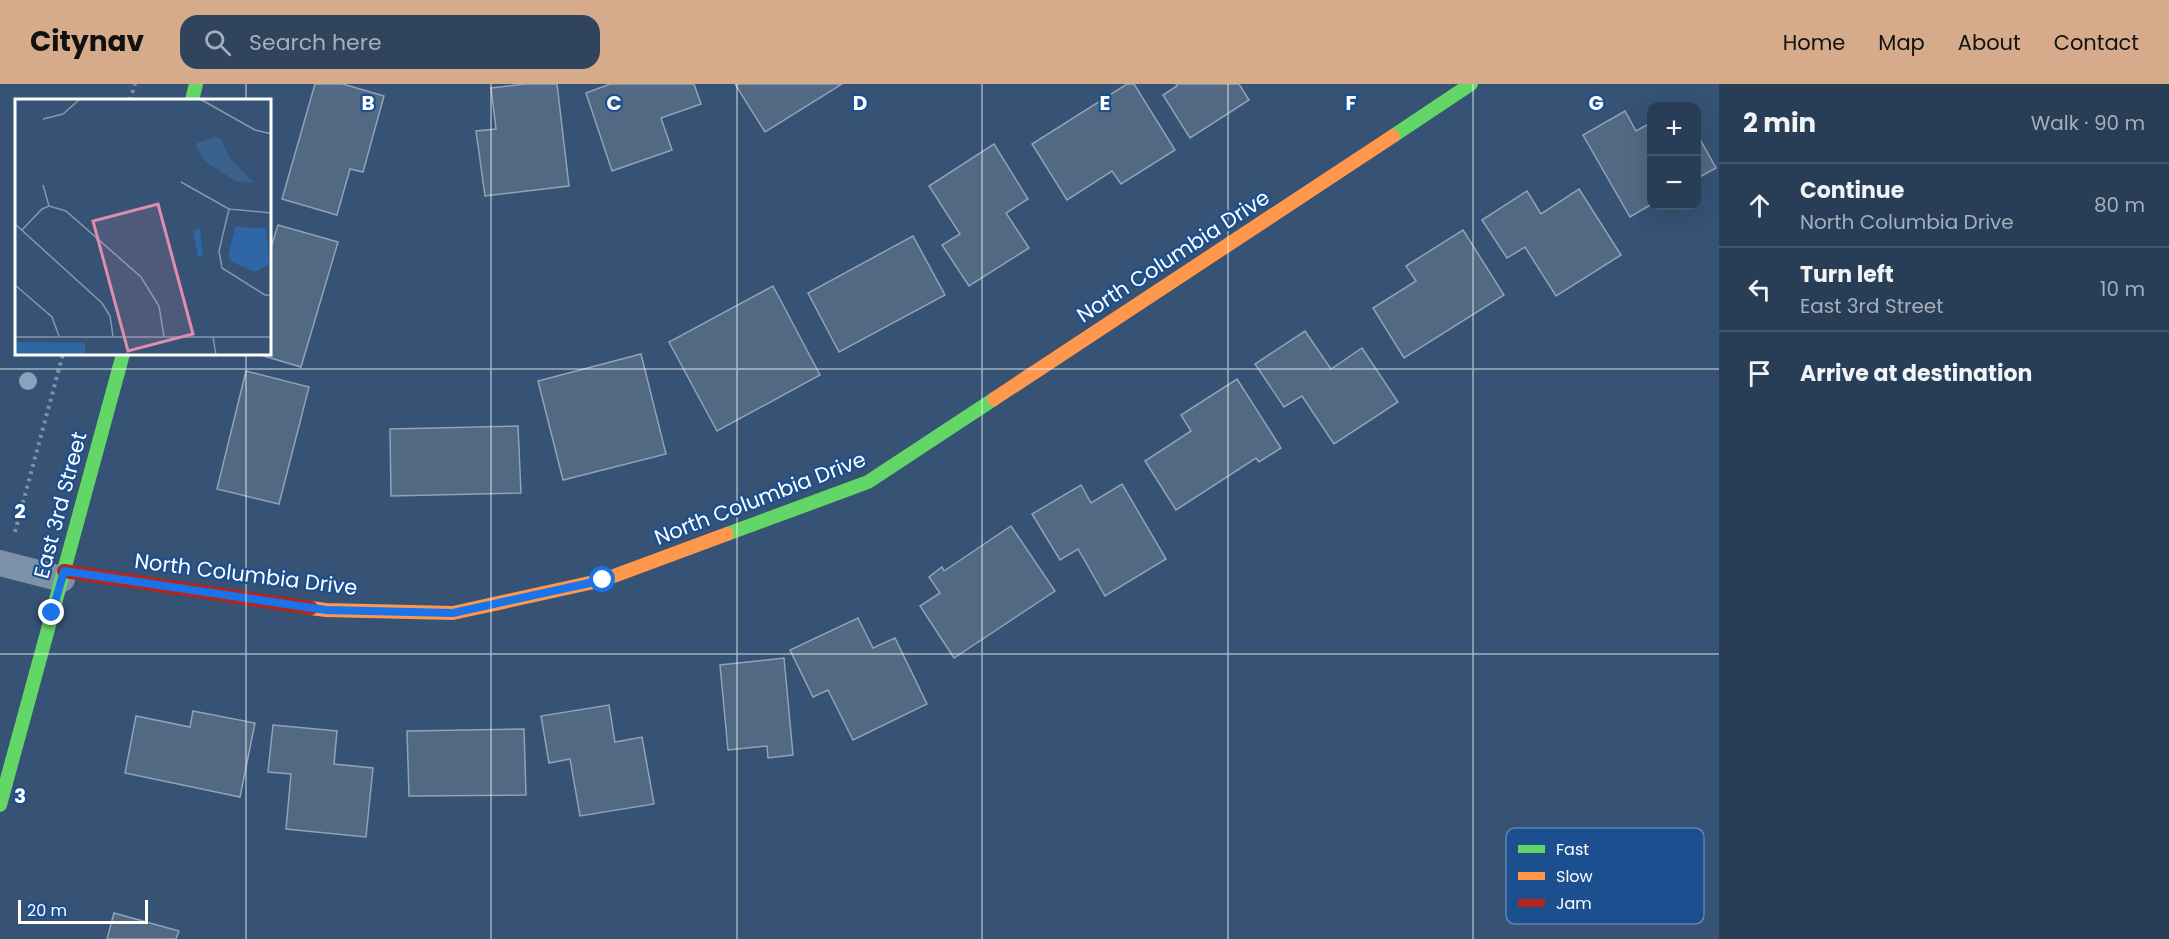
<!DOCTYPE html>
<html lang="en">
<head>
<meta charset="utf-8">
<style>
	:root { --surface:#283e57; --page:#30455d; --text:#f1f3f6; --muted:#a5aeba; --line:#44576d; --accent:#d6ab8b }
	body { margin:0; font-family:Poppins,sans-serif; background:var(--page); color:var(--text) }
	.controls { position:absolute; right:18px; top:18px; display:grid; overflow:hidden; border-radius:12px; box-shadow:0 6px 24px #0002 }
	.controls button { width:54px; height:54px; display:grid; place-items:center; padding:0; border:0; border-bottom:2px solid var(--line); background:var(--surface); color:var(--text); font:30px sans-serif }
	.scale { position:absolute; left:18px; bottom:15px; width:130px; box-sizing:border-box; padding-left:6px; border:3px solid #fff; border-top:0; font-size:16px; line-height:21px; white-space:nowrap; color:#fff; -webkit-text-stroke:4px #1b4f8f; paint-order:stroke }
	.stop { position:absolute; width:18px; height:18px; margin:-14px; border:4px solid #1a73e8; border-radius:50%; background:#fff }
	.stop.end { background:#1a73e8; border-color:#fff; box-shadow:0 2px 6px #0008 }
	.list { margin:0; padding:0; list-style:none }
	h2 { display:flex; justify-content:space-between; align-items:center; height:78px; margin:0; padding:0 24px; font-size:26px }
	h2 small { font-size:20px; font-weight:400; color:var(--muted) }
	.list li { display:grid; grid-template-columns:39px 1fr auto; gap:18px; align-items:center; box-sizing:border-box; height:84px; padding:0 24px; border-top:2px solid var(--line) }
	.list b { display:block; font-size:22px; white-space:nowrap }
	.list p { margin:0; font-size:20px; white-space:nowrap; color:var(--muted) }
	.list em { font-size:20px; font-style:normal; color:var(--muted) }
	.icon { flex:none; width:33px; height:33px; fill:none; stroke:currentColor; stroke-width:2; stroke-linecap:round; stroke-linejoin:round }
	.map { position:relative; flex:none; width:1719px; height:855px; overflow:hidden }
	header { display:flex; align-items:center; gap:36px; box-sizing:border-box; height:84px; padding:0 30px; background:var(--accent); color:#111 }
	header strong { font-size:28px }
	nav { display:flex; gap:33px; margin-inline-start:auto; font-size:21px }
	.search { width:420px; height:54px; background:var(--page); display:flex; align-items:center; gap:15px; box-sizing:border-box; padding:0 21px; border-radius:18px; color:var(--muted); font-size:22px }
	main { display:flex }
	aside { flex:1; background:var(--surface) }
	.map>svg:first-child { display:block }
</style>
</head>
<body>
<header>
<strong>Citynav</strong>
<div class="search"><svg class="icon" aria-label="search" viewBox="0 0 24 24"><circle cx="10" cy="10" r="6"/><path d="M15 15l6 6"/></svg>Search here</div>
<nav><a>Home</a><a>Map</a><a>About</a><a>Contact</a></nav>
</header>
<main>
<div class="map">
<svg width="1719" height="855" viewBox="0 0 1719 855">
	<rect width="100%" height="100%" fill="#365274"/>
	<g fill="#526984" stroke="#92a2b6" stroke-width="1.5">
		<path d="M315,0H343L384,12L363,88L350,85L337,131L282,115Z"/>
		<path d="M524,0H557L569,102L485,112L476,47L496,45L491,4Z"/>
		<path d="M610,0H694L701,20L661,34L672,66L612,87L586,9Z"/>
		<path d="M735,0H842L765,48Z"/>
		<path d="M1127,0H1134L1175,66L1121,100L1112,87L1067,116L1032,60Z"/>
		<path d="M1176,0H1239L1249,16L1190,54L1163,11L1177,2Z"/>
		<path d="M1625,27L1636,47L1652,38V120L1630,133L1583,51Z"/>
		<path d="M1696,48L1716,84L1696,95Z"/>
		<path d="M994,60L1028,115L1006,129L1029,164L969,202L942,161L960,150L929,102Z"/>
		<path d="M1579,105L1621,171L1556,212L1525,163L1507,174L1482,136L1527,107L1541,130Z"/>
		<path d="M278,141L338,158L301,283L257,270H270V167Z"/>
		<path d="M1463,146L1504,211L1404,274L1373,224L1416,197L1406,182Z"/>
		<path d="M913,152L945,211L839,268L808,209Z"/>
		<path d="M773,202L820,291L717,347L669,258Z"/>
		<path d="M1305,247L1331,285L1362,264L1398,318L1334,360L1302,312L1284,323L1255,280Z"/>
		<path d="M641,270L666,370L563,396L538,297Z"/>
		<path d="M246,287L309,303L279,420L217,405Z"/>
		<path d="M1237,295L1281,364L1259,378L1256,374L1176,426L1145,377L1191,347L1181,331Z"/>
		<path d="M518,342L521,409L391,412L390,345Z"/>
		<path d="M1122,400L1166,475L1105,512L1078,465L1060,476L1032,430L1081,401L1091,419Z"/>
		<path d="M1011,442L1055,507L954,574L920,522L940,509L929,493L942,483L944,487Z"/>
		<path d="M858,534L873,564L895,554L927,620L853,656L828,606L813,613L790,566Z"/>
		<path d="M784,574L793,671L768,674L767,662L728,666L720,581Z"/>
		<path d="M609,621L615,658L642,653L654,720L580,732L570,675L549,679L541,632Z"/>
		<path d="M193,627L255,639L240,713L125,689L136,632L190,643Z"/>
		<path d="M273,641L337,647L334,680L373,684L366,753L286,745L291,690L268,688Z"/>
		<path d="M524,645L526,711L409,712L407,647Z"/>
		<path d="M114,829L179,847L176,855H107Z"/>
	</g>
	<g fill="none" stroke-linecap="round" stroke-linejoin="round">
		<g stroke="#7d92a8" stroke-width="4" stroke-dasharray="3 4.5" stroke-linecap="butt">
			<path d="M130,16L135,0"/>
			<path d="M15,448L63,270"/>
		</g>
		<path stroke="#7d92a8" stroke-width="26" d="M0,479L62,495"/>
		<g stroke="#63d668" stroke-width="14">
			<path d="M192,16L196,0"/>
			<path d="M1393,52L1471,0"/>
			<path d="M727,450L868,398L994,315"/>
			<path d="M0,721L123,270"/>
		</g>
		<g stroke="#ff974d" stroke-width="14">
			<path d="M994,315L1393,52"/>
			<path d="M311,524L326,526L453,529L603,496L727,450"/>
		</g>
		<path stroke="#b3261e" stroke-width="14" d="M64,487L311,524"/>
	</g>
	<circle fill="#8aa2be" cx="28" cy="297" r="9"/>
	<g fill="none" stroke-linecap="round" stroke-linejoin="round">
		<path stroke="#1a73e8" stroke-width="8" d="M52,529L64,487L326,526L453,529L603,496"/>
	</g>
	<path fill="none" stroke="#fff" stroke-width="1.5" stroke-opacity="0.55" d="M246,0V16M491,0V855M737,0V855M982,0V855M1228,0V855M1473,0V855M246,270V855M0,285H1719M0,570H1719"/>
	<g text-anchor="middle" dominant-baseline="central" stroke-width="4.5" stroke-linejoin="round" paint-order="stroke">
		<g font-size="21" fill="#fff" stroke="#1b4f8f">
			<text transform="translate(1173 172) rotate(-33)">North Columbia Drive</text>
			<text transform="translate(760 414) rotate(-21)">North Columbia Drive</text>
			<text transform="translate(60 421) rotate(-75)">East 3rd Street</text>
			<text transform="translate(246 490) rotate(7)">North Columbia Drive</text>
		</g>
	</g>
	<g transform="translate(15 15)">
		<rect width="256" height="256" fill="#365274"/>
		<path d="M220,128L251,129L254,165L240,173L219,164L213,158ZM185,130L188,157L183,158L178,131ZM0,243L70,244V256H0Z" fill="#2f66a5"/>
		<path d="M199,38L205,39L215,59L239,84L220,82L191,63L180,45Z" fill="#3b618d"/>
		<path fill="none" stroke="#8697ac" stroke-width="1.5" d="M185,0L240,31L257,35M28,20L48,15L65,0M166,83L214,110M28,86L34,107M257,114L214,110L204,152L207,169L250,196H257M0,125L87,204L95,217L98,237M7,131L27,110L34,107L51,112L126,178L144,207L149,238M0,186L37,218L44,237M0,238H257M198,238L201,256"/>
		<path fill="#e08cad" fill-opacity="0.15" stroke="#e08cad" stroke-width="3" d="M143,105L178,235L113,252L78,122Z"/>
		<rect width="256" height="256" fill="none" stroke="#fff" stroke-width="3"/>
	</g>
	<rect x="1506" y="744" width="198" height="96" rx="9" fill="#1b4f8f" stroke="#5f84b1" stroke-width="1.5"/>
	<rect x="1518" y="761" width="27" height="8" fill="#63d668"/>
	<rect x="1518" y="788" width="27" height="8" fill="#ff974d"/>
	<rect x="1518" y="815" width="27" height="8" fill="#b3261e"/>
	<g font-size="16" fill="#fff">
		<text x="1556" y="771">Fast</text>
		<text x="1556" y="798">Slow</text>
		<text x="1556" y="825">Jam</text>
	</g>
	<g font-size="20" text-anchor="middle" font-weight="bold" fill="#fff" stroke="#1b4f8f" stroke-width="4.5" stroke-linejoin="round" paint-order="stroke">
		<text x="368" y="26">B</text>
		<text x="614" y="26">C</text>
		<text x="860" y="26">D</text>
		<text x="1105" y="26">E</text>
		<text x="1351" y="26">F</text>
		<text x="1596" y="26">G</text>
		<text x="20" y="434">2</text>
		<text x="20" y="719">3</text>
	</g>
</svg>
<div class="controls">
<button>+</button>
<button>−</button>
</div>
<div class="scale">20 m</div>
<div class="stop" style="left:603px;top:496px"></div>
<div class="stop end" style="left:52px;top:529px"></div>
</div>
<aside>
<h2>2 min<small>Walk · 90 m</small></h2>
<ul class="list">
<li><svg class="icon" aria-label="ahead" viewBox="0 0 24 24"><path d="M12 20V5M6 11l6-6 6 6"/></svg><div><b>Continue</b><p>North Columbia Drive</p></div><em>80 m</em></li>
<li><svg class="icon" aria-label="left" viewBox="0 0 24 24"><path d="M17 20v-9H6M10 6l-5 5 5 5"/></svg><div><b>Turn left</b><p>East 3rd Street</p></div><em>10 m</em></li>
<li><svg class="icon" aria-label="arrive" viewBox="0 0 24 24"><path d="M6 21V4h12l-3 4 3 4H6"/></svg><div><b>Arrive at destination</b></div></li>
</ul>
</aside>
</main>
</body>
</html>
